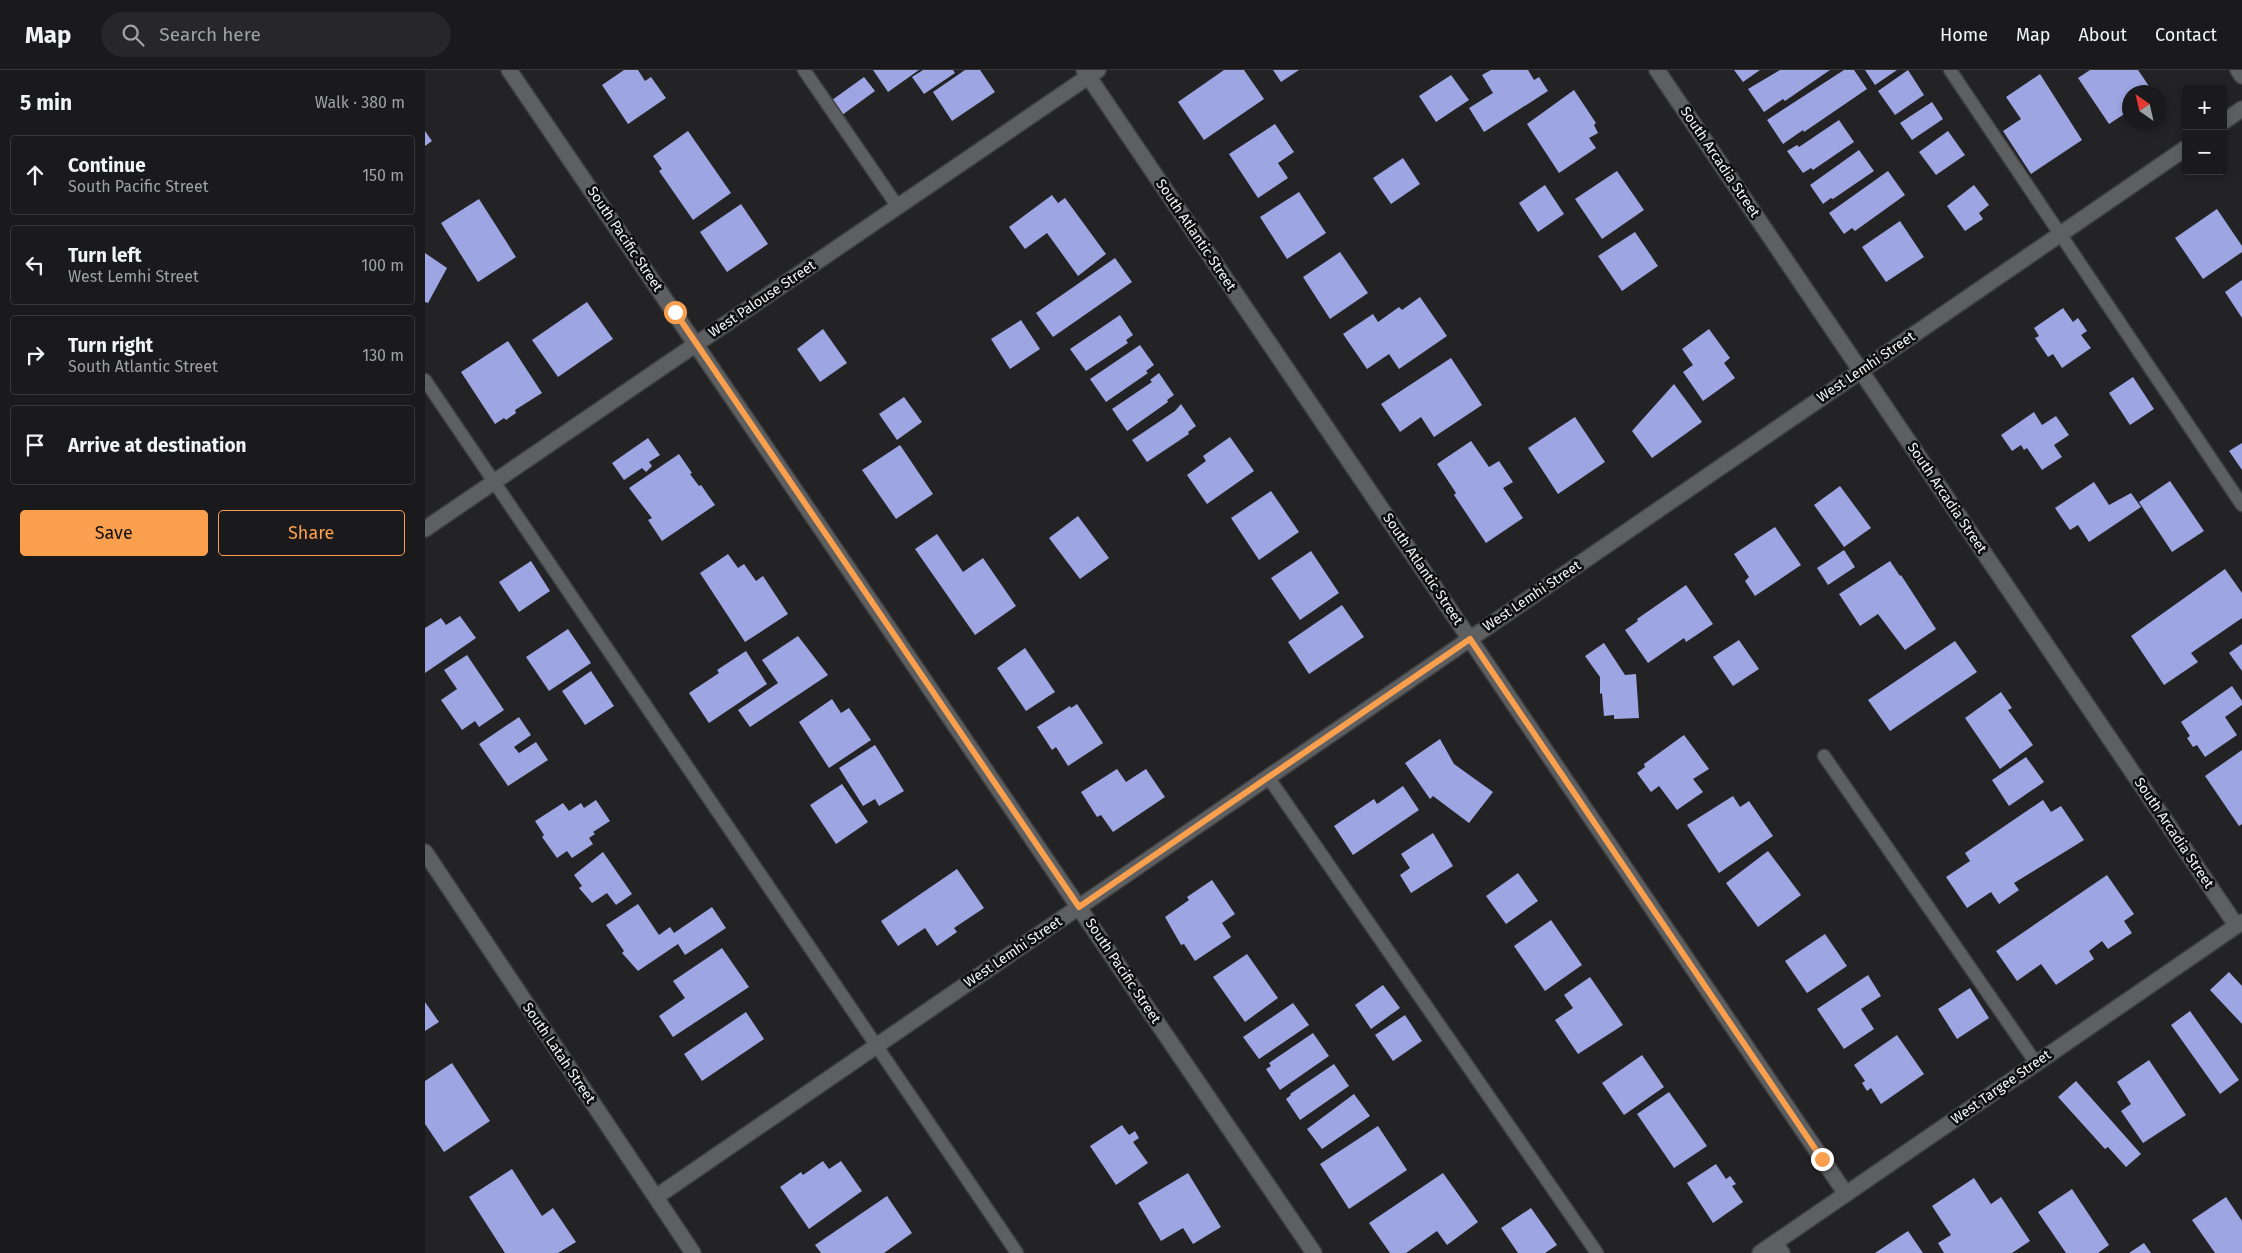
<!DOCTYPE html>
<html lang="en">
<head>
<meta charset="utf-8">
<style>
	:root { --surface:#1a1a1c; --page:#272729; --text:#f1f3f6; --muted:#9fa1a3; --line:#38383b; --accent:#fa9f4e }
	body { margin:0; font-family:"Fira Sans",sans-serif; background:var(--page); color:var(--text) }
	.controls { position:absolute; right:15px; top:15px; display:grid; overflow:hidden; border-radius:5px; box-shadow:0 2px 8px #0003 }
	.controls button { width:45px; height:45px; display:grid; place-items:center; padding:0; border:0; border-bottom:1px solid var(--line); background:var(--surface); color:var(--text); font:25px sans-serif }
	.compass { position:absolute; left:1697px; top:15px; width:45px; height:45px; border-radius:50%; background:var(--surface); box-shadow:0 2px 8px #0003; rotate:326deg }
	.stop { position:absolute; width:15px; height:15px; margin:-11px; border:4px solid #fa9f4e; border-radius:50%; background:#fff }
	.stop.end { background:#fa9f4e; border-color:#fff; box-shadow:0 1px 5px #0008 }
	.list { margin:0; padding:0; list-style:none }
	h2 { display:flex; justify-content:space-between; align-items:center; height:65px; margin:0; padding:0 20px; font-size:21px }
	h2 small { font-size:16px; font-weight:400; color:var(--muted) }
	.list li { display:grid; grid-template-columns:32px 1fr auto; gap:15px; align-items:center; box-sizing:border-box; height:80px; margin:0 10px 10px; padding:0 10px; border:1px solid var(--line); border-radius:5px }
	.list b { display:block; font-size:19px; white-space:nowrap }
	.list p { margin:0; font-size:16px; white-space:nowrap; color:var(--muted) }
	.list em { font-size:16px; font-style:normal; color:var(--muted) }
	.actions { display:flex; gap:10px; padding:15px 20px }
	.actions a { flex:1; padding:11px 0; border:1px solid var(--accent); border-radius:5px; text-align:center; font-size:18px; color:var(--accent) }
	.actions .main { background:var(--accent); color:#111 }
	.icon { flex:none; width:28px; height:28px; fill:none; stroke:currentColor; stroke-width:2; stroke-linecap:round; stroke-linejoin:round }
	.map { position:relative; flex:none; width:1817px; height:1183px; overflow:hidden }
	header { display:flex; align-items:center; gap:30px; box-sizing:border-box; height:70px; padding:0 25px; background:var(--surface); border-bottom:1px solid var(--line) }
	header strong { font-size:24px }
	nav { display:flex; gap:28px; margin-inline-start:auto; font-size:18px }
	.search { width:350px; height:45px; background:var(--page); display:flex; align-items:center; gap:12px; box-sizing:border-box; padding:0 18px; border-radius:28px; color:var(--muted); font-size:19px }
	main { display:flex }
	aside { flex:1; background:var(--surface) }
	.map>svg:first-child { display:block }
</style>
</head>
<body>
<header>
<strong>Map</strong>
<div class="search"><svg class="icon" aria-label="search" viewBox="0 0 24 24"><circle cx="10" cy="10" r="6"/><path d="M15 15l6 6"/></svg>Search here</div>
<nav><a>Home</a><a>Map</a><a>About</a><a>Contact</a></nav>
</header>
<main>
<aside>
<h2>5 min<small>Walk · 380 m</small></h2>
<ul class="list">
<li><svg class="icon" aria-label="ahead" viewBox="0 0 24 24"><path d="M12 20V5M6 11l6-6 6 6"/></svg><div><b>Continue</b><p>South Pacific Street</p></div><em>150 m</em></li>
<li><svg class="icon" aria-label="left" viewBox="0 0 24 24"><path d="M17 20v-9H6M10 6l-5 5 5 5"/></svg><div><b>Turn left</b><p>West Lemhi Street</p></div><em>100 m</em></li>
<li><svg class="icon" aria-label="right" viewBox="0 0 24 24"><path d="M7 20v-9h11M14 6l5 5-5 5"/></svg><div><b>Turn right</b><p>South Atlantic Street</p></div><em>130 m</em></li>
<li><svg class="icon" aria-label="arrive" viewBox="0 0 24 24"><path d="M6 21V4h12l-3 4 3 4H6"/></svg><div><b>Arrive at destination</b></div></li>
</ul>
<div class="actions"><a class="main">Save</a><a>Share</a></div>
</aside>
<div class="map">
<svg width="1817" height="1183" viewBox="0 0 1817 1183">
	<rect width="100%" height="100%" fill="#232326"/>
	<g fill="#9da6e3">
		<path d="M199,0H213L220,11L226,7L241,28L203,54L177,15Z"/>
		<path d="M448,0H494L463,22Z"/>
		<path d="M498,0H528L530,3L499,24L487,7Z"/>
		<path d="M540,0H555L570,22L527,51L508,22Z"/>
		<path d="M799,0H819L839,29L779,70L753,32Z"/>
		<path d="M848,0H874L856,12Z"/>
		<path d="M1066,0H1103L1109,10L1114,7L1123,21L1059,62L1044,38L1068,23L1057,5Z"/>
		<path d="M1309,0H1335L1318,12Z"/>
		<path d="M1355,0H1405L1360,31L1358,29L1339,42L1323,19Z"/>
		<path d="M1419,0H1429L1442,19L1379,62L1378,60L1358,74L1342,50Z"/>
		<path d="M1440,0H1472L1450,15Z"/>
		<path d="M1483,0L1499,25L1470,45L1453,21Z"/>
		<path d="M1665,0H1713L1728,22H1704V41L1684,54L1653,8Z"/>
		<path d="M1615,4L1657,70L1606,104L1578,61L1596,49L1581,27Z"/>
		<path d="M1026,5L1044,30L1011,52L994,26Z"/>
		<path d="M439,7L450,21L413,48L403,33Z"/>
		<path d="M1149,20L1171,53L1169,55L1173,63L1164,68L1171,78L1134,103L1102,54Z"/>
		<path d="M1507,32L1518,49L1487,70L1475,53Z"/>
		<path d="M1414,50L1429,72L1388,100L1386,98L1378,103L1362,81L1372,75L1374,77Z"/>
		<path d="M850,54L869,82L853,93L863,108L833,128L804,84Z"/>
		<path d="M0,61L7,71L0,76Z"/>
		<path d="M263,61L306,123L268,150L234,101L237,99L228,86Z"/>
		<path d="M1523,61L1540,85L1511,105L1494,82Z"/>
		<path d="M1434,80L1449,101L1408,129L1406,128L1398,134L1385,115Z"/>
		<path d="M978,88L995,114L966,134L948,108Z"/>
		<path d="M1192,101L1219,140L1177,169L1150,129Z"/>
		<path d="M1463,101L1480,125L1430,161L1427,158L1419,164L1404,143Z"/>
		<path d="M1120,115L1139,144L1113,162L1094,133Z"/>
		<path d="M1549,115L1564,135L1554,143L1558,149L1540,161L1522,136Z"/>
		<path d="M874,122L901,163L862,189L835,147Z"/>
		<path d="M627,125L633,133L640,128L681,184L653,206L622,163L600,179L584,157Z"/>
		<path d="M54,129L91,187L53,212L16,153Z"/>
		<path d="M316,134L343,174L302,202L275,162Z"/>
		<path d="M1792,139L1817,176V182L1778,209L1750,168Z"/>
		<path d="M1475,151L1499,187L1461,212L1437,177Z"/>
		<path d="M1210,162L1233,196L1197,221L1173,186Z"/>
		<path d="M915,182L943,223L905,249L878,207Z"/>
		<path d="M0,183L22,198L3,233L0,232Z"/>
		<path d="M690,188L707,212L628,267L611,243Z"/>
		<path d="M1817,210V248L1800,222Z"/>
		<path d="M995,227L1022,266L974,299L964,284L942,299L918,264L948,244L953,252L974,237L977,240Z"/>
		<path d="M162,232L188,269L133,307L107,270Z"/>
		<path d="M1638,238L1648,252L1653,248L1662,261L1656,265L1666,278L1637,298L1628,284L1623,287L1610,268L1614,266L1609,258Z"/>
		<path d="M695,245L708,265L701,270L703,273L661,301L645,279Z"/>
		<path d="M596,250L615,279L585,299L566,269Z"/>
		<path d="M398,259L422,293L395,312L372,279Z"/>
		<path d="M1284,259L1305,288L1299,293L1310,308L1278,331L1258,302L1268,295L1257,279Z"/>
		<path d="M83,271L117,323L90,340L91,343L81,350L79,348L70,354L36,302Z"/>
		<path d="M715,275L729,295L721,301L723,303L681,332L665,309Z"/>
		<path d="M1026,288L1057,335L1009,367L996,347L975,362L956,334Z"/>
		<path d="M734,303L749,325L742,330L743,332L702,361L687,339L727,312L725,310Z"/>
		<path d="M1708,307L1729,339L1705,355L1684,323Z"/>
		<path d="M1249,314L1277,352L1227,388L1207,361Z"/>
		<path d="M479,327L497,352L472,370L454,344Z"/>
		<path d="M756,334L771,356L763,362L764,364L722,392L707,370L750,341Z"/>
		<path d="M1609,342L1617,355L1631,346L1644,365L1629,375L1637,387L1617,400L1602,378L1599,380L1596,375L1587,381L1576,365Z"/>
		<path d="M1150,347L1180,392L1133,424L1103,378Z"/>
		<path d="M805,367L829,401L782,434L762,405L781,391L778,386Z"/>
		<path d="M223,368L235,385L224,392L227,396L221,402L217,398L199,410L187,393Z"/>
		<path d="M1046,371L1064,397L1074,391L1088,412L1078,418L1098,448L1061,473L1029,425L1031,423L1012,394Z"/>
		<path d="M1817,373V400L1804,381Z"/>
		<path d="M475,375L508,424L471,449L437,400Z"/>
		<path d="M254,384L267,403L265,404L274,416L276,415L290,435L237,471L223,450L227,448L204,418Z"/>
		<path d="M1745,411L1779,461L1747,482L1714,432Z"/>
		<path d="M1669,412L1684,435L1706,423L1716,437L1664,472L1653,455L1645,460L1630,438Z"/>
		<path d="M1415,416L1446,458L1419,477L1389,435Z"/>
		<path d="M846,421L874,462L834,490L806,448Z"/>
		<path d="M653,446L684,488L655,509L624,468Z"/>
		<path d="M1350,457L1376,495L1330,526L1320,511L1324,507L1309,484Z"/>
		<path d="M512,464L538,502L558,488L591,536L550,565L490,479Z"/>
		<path d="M1419,480L1430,497L1403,515L1392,498Z"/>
		<path d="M886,481L914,523L875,550L846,508Z"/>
		<path d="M303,484L313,498L319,494L331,511L338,506L363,544L320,572L275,503Z"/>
		<path d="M106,491L125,521L94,542L74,512Z"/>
		<path d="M1465,491L1475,506L1476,505L1511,559L1480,580L1453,544L1435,556L1414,524Z"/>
		<path d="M1800,499L1817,523V548L1766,583L1773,592L1739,615L1706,566Z"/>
		<path d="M1261,515L1288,554L1261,572L1259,568L1223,593L1200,560L1213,551L1212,549Z"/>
		<path d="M917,535L939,567L884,604L863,572Z"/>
		<path d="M35,546L51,568L0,603V558L16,548L21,555Z"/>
		<path d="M143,559L166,593L124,621L101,587Z"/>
		<path d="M373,566L403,605L325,657L313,640L353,613L337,590Z"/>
		<path d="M1314,570L1334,599L1308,616L1288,587Z"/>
		<path d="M1530,571L1552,602L1465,661L1443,630Z"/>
		<path d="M1179,573L1200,605L1211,604L1214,648L1189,649V645L1179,646L1177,623L1175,624V607L1160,586Z"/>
		<path d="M1817,574V601L1804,583Z"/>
		<path d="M600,578L630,622L601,641L572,598Z"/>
		<path d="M321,581L342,614L284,653L264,623L294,603L292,600Z"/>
		<path d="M42,585L79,640L54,657L50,651L37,660L16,630L32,619L19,600Z"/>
		<path d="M166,601L189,636L160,655L137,621Z"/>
		<path d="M1807,616L1817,631V635L1800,647L1812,665L1780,687L1772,675L1768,677L1762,668L1765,666L1756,652Z"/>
		<path d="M1576,622L1587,638L1583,640L1608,675L1575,699L1540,648Z"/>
		<path d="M407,629L416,643L424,638L446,670L404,698L374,652Z"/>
		<path d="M652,634L678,673L643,696L631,677L627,680L612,657L645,636L646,638Z"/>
		<path d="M94,647L106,665L89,677L94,683L111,672L123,690L83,716L54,674Z"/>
		<path d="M1259,665L1284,699L1268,709L1278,722L1252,740L1234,716L1226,722L1212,703L1220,697L1219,694Z"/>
		<path d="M1015,669L1029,694L1068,722L1044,753L1008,726L1005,729L980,693Z"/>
		<path d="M450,675L479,721L454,736L450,729L438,736L414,698Z"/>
		<path d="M1817,680V754L1814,756L1780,706Z"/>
		<path d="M1601,687L1619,712L1584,736L1567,710Z"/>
		<path d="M692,699L701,712L721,699L740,727L688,762L676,745L672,747L656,722Z"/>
		<path d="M417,714L443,752L411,774L385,735Z"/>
		<path d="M978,716L994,740L928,785L909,756L949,729L952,734Z"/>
		<path d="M1308,726L1315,737L1324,731L1348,766L1294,803L1262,755Z"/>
		<path d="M171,730L185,751L168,762L170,764L164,768L168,774L147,788L142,781L132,788L117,767L119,765L110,751L138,733L144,741L156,733L159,738Z"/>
		<path d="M1618,730L1626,742L1636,736L1659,770L1589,813L1594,820L1574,834L1566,822L1542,838L1521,807L1545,791L1540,783Z"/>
		<path d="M1008,763L1028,796L986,823L975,805L985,798L976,784Z"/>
		<path d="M1343,781L1376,825L1333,857L1301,813Z"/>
		<path d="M178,782L207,824L191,835L182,823L167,833L154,818L157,816L149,805Z"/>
		<path d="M532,799L559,838L529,858L532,862L512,876L500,858L473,876L456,851Z"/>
		<path d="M1093,803L1113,831L1081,854L1061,826Z"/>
		<path d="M1682,805L1709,844L1699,851L1707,863L1683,879L1677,871L1664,881L1669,889L1631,915L1616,894L1592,911L1571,881Z"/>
		<path d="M787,810L810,844L797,853L806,867L770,891L759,874L756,875L740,847L764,830L762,827Z"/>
		<path d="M213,834L234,865L245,857L249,863L287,837L301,858L260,885L253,874L213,901L197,883L199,881L181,855Z"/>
		<path d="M1126,850L1157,895L1120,921L1089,876Z"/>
		<path d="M1400,864L1422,896L1382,923L1360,891Z"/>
		<path d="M297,878L324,917L248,967L234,946L260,928L248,911Z"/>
		<path d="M822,884L853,928L820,952L788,907Z"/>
		<path d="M1804,902L1817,916V954L1785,920Z"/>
		<path d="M1443,905L1456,926L1436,939L1449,959L1419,979L1392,939Z"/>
		<path d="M1165,907L1198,955L1153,984L1130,950L1148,938L1139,925Z"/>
		<path d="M958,915L975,938L946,959L930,935Z"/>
		<path d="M1545,918L1564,948L1532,969L1513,939Z"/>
		<path d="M0,932L14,952L0,961Z"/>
		<path d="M868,933L884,955L834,989L818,967Z"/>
		<path d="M1765,941L1814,1010L1795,1024L1746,955Z"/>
		<path d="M321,942L339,969L277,1011L259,984Z"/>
		<path d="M980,945L997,971L968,991L950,965Z"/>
		<path d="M888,963L904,986L855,1020L841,999L846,996L844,993Z"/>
		<path d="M1472,965L1499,1004L1456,1034L1446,1018L1442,1021L1437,1013L1440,1011L1429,995Z"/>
		<path d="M1217,985L1239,1017L1199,1045L1177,1013Z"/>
		<path d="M1724,990L1761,1045L1718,1073L1696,1041L1706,1034L1692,1012Z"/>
		<path d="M27,993L65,1051L19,1082L0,1054V1011Z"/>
		<path d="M909,994L924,1016L875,1050L861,1029L866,1025L865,1024Z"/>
		<path d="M1651,1011L1716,1084L1701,1097L1683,1077L1680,1079L1633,1027Z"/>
		<path d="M1244,1022L1282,1076L1249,1098L1212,1044Z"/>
		<path d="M929,1024L945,1046L897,1079L882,1059Z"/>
		<path d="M697,1055L704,1065L710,1061L714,1068L708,1072L723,1093L691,1115L665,1076Z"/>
		<path d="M953,1056L982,1100L924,1139L895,1094Z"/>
		<path d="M398,1091L404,1099L416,1091L437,1121L384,1159L355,1117L376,1102L378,1105Z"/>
		<path d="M1291,1094L1301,1109L1305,1106L1311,1114L1307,1116L1318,1132L1288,1153L1262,1113Z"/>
		<path d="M87,1099L117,1146L128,1138L151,1172L133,1183H80L44,1127Z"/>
		<path d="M763,1103L796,1157L768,1174L758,1158L736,1171L713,1133Z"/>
		<path d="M1018,1103L1053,1152L1022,1175L1012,1161L981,1183H965L944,1153Z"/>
		<path d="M1549,1108L1566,1134L1576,1127L1605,1171L1587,1183H1519L1513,1173L1526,1165L1507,1136Z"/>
		<path d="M1647,1119L1684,1175L1673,1183H1641L1613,1142Z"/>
		<path d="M462,1126L487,1163L459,1183H396L390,1175Z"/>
		<path d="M1801,1127L1817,1151V1183H1790L1767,1150Z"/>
		<path d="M1106,1138L1132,1175L1120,1183H1093L1076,1158Z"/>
		<path d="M1483,1161L1498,1183H1450Z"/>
		<path d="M1719,1173L1726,1183H1704Z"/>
	</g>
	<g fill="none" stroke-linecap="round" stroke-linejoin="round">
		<defs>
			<g id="service">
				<path d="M379,0L473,137"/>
				<path d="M1525,0L1817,435"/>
				<path d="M0,310L592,1183"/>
				<path d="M1399,686L1611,993"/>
				<path d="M843,707L1172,1183"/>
			</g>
			<g id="minor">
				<path d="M84,0L889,1183"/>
				<path d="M659,0L1421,1124"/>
				<path d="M1232,0L1811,855"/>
				<path d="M1798,52L1817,39"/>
				<path d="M0,459L673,0"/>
				<path d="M0,782L268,1183"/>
				<path d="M231,1127L1761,78"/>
				<path d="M1350,1173L1357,1183"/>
			</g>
			<g id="tertiary">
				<path d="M1813,0L1817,6"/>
				<path d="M1335,1183L1817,852"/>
			</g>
		</defs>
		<use href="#service" stroke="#3f4042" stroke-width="15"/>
		<use href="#minor" stroke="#3f4042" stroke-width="18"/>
		<use href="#tertiary" stroke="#3f4042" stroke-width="18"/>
		<use href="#service" stroke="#5e5f61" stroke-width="12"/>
		<use href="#minor" stroke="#5e5f61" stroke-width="15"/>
		<use href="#tertiary" stroke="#5e5f61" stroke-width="15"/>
	</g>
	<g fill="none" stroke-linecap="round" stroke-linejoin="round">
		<path stroke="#fa9f4e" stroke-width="6" d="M250,242L654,837L1045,569L1397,1089"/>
	</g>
	<g text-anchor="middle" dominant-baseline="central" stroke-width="5" stroke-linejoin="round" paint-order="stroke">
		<g font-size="14" fill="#f4f5f6" stroke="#0d0d0e">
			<text transform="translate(1295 92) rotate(56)">South Arcadia Street</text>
			<text transform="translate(771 165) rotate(56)">South Atlantic Street</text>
			<text transform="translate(200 169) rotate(56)">South Pacific Street</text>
			<text transform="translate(337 229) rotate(-34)">West Palouse Street</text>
			<text transform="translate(1441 297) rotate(-34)">West Lemhi Street</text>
			<text transform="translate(1522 428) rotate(56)">South Arcadia Street</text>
			<text transform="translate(998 499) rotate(56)">South Atlantic Street</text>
			<text transform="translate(1107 526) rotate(-34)">West Lemhi Street</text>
			<text transform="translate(1749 763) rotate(56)">South Arcadia Street</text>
			<text transform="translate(588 882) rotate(-34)">West Lemhi Street</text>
			<text transform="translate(698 901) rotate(56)">South Pacific Street</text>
			<text transform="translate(134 983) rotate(56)">South Latah Street</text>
			<text transform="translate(1576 1017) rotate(-35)">West Targee Street</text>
		</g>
	</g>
</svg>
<div class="controls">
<button>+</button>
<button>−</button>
</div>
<svg class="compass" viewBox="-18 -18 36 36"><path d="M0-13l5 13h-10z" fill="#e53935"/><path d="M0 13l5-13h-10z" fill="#9fa1a3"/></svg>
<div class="stop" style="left:250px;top:242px"></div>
<div class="stop end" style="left:1397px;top:1089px"></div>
</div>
</main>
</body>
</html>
